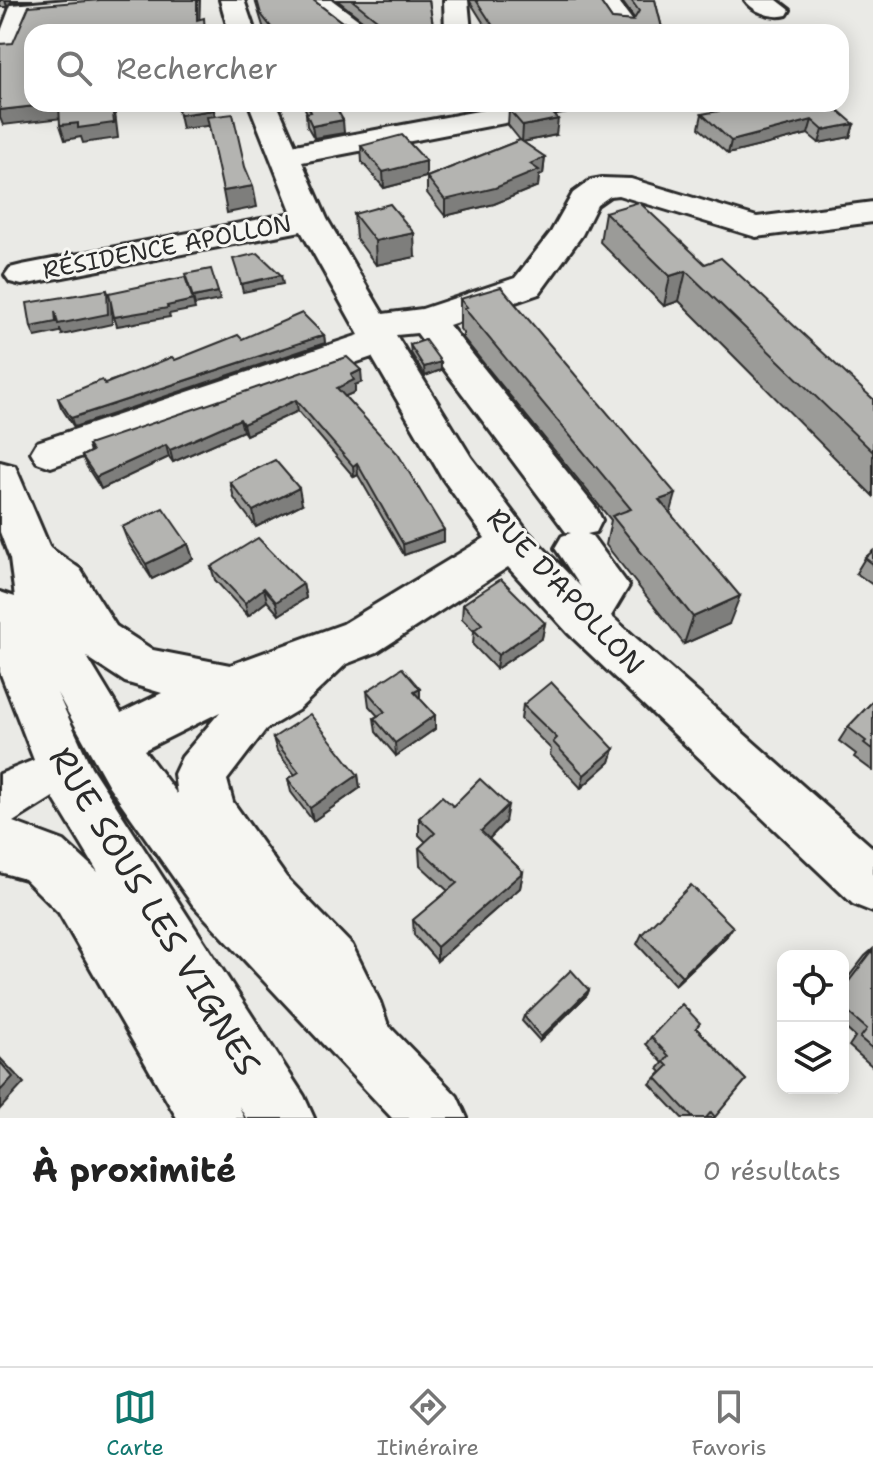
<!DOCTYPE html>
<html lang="fr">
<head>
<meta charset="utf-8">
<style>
	:root { --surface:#fff; --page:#f6f6f6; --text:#222; --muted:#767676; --line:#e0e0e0; --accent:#0f766e }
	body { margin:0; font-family:"Shantell Sans",sans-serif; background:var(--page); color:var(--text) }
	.controls { position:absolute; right:24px; bottom:24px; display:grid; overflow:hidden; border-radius:16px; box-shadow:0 4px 20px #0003 }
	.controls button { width:72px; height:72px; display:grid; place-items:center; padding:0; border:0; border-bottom:2px solid var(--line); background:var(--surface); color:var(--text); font:40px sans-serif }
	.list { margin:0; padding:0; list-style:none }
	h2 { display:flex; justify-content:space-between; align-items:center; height:104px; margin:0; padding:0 32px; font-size:34px }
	h2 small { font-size:26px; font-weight:400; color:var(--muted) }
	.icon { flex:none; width:44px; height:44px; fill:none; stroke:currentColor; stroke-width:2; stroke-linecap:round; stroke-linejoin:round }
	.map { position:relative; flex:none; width:873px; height:1118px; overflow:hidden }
	.search { position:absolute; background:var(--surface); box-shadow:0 4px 20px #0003; left:24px; right:24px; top:24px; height:88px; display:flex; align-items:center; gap:20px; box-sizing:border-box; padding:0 28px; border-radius:24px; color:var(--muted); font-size:30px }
	.sheet { height:248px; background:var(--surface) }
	nav { display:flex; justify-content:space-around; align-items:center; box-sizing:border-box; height:112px; border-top:2px solid var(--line); background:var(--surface); font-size:22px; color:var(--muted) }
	nav a { display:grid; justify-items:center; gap:4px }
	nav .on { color:var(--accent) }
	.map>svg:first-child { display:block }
</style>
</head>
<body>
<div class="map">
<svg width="873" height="1118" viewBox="0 0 873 1118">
	<rect width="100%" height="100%" fill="#eaeae6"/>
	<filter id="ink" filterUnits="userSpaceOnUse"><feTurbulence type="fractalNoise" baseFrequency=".0125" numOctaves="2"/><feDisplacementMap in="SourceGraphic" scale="16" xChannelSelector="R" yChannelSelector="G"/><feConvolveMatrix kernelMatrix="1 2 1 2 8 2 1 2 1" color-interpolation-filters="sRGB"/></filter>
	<g filter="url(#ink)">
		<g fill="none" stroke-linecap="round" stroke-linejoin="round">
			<defs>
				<g id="minor">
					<path d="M67,0H115L103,11L94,13L31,17L20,47L11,49L0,44V34L11,5Z"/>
					<path d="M220,0H244L255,32H229Z"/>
					<path d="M304,0H332L375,32H345Z"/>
					<path d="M444,0H468L471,32H445Z"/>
					<path d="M593,0H617L635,24L631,29H613Z"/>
					<path d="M745,0H777L790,10L787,15C773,19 753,12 745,0Z"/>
					<path d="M249,104H277L295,145L516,104H576L572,110L562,112L302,162L327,219L383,314L422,309L515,278L551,232L573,193L591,180L602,178L631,179L757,217L873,202V222L756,237L618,195L610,196L597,205L582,235L539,294L449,325L596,508L602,520L596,532L587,534L592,536L629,586L611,616L873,848V912L853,904L568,633L508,567L377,652L346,664L298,710L266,729L227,780L233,802L286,877L352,945L380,1002L388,1025L457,1096L467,1118H392L193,905L109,786L57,693L91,767L304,1096L314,1118H246L239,1106L244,1118H177L59,913L25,879L0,872V774L34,760L0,672V592L15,597L10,559L0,532V462L15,466L50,548L80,569L116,626L153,650L230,665L343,624L485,538L443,479L372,357L51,467L37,462L31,452L37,442L359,335L301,231L22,285L10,282L5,275L10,268L22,265L292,213ZM417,333L566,532L571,533L562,536L555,548L581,587L527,531L471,457L396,335ZM87,657L125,682L162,693L121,713ZM220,712L182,757L174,774L177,794L144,750ZM53,797L55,801L98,872L64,841L13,822Z"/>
				</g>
			</defs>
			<use href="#minor" stroke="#2b2b2b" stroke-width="6"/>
			<use href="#minor" fill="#f6f6f2" fill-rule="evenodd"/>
		</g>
		<g fill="#9b9b98" stroke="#2b2b2b" stroke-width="2">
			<path d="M0,0H33L11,2L7,7H0Z"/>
			<path d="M255,0H313L342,22L366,23L337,0H429L434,32H267L263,26Z"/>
			<path d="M469,0H599L612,19L633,21L634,18L621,0H655L663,32H489Z"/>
			<path d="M303,104H350V107L337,109L344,133L314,138L307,126L306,113H307Z"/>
			<path d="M509,110L556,135L523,142L545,157L543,174L539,176L538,186L494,204L445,216L427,193V177L520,140L508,125Z"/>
			<path d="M702,114L854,124L850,137L819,143L808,134L728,154L699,128Z"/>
			<path d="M361,146L426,161V177L384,188L362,162Z"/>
			<path d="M605,212L705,264L873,399V496L679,301L664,306L600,242Z"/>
			<path d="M354,214L415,257L376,265L356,238Z"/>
			<path d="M460,299L670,513L729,624L684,644L606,545L611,520L463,338V333L460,329Z"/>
			<path d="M324,335L325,343L74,427L61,407L58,398L242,339Z"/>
			<path d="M410,345L441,370L425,376L411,353Z"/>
			<path d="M362,382L355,385V392L345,396L444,530V541L404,555L358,475L354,477L298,411L246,435L243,431L173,462L169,457L101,489L87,467L82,456L90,452L88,445Z"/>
			<path d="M230,482L302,504L256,527L234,498Z"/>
			<path d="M122,527L188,544L193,559L152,579L128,542Z"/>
			<path d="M873,551V585L856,573L865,558Z"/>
			<path d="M211,567L303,584L306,598L279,615L267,601L248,616L215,580Z"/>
			<path d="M463,604L545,623L542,638L496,669L473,645L474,631L462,619Z"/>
			<path d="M367,691L420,699L435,715V729L396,756L376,732L374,718L378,716L369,706Z"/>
			<path d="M873,701V771L854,757L856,754L839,741L848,727Z"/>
			<path d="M523,705L614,749L610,762L581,788L550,755L551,749L521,719Z"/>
			<path d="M273,738L358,775L360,788L313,821L291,792L288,779L295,775L277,751Z"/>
			<path d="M453,806L505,822L489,839L523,872L520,888L437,961L414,935L413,920L448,891L420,865L419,848L426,842L419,835V818Z"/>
			<path d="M642,934L726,937L675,985L637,944Z"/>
			<path d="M873,949V1067L849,1046L855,1037L843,1026V984L865,956Z"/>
			<path d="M589,990L587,995L540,1041L522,1021L524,1016Z"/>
			<path d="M696,1028L746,1080L714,1118H682L650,1084L661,1072L658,1069L663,1063L646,1044L651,1037Z"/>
		</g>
		<g fill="#7e7e7c" stroke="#2b2b2b" stroke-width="2">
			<path d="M5,0H33L11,2L7,7Z"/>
			<path d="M197,0H200L199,32L197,20Z"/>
			<path d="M53,104H59L63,118L3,125L0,118V110Z"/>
			<path d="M112,104H114L118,138L83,143L81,137L65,140L60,125L78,123Z"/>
			<path d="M331,104H350V107L331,110Z"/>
			<path d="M214,110L216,125L182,129L179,115Z"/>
			<path d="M558,119L556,135L522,142L523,126Z"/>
			<path d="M343,120L344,133L314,138L312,126Z"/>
			<path d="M812,120L808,134L728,154L731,141Z"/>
			<path d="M854,124L850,137L819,143L823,130Z"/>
			<path d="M545,157L543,174L539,176L538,186L494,204L445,216V200Z"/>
			<path d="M426,161V177L384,188L383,172Z"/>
			<path d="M253,186L257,207L227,213L223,191Z"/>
			<path d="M414,233L415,257L376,265L375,241Z"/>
			<path d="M686,271L679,301L664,306L670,276Z"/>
			<path d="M281,275L283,284L243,292L241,284Z"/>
			<path d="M107,290L111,300L112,324L62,335L60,329V332L35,337L31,327L55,311Z"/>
			<path d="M218,292L220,300L195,305L193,297Z"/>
			<path d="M193,300L195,309L169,314L170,317L117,326L114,317Z"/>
			<path d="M324,335L325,343L74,427L71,418Z"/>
			<path d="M441,362V370L425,376L424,367Z"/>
			<path d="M361,370L362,382L355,385V392L339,399L337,388L351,375Z"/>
			<path d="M296,400L298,411L246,435L243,424Z"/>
			<path d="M240,419L243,431L173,462L170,450Z"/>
			<path d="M166,445L169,457L101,489L96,477Z"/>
			<path d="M357,463L358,475L354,477L353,466Z"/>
			<path d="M299,488L302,504L256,527L253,511Z"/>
			<path d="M676,494L668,522L659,500Z"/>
			<path d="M444,530V541L404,555L403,544Z"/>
			<path d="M188,544L193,559L152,579L146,564Z"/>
			<path d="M303,584L306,598L279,615L276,602Z"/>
			<path d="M264,588L267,601L248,616L245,603Z"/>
			<path d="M740,596L729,624L684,644L693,617Z"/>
			<path d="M545,623L542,638L496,669L498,655Z"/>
			<path d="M420,689V703L414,692Z"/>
			<path d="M435,715V729L396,756L395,743Z"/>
			<path d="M614,749L610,762L581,788L584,775Z"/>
			<path d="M358,775L360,788L313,821L310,808Z"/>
			<path d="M508,805L505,822L480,848L481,831Z"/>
			<path d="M523,872L520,888L437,961V947Z"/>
			<path d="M733,927L726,937L675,985L682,976Z"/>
			<path d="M589,990L587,995L540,1041L541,1037Z"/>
			<path d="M0,1058L24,1083L0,1109Z"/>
		</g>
		<g fill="#b4b4b1" stroke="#2b2b2b" stroke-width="2">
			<path d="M100,0H197V20L204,18L205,32H32V104H53L0,110V44L13,43L29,6Z"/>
			<path d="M257,0H313L342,22L374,23L377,20L352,0H429L434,32H275L261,14Z"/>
			<path d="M476,0H599L612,19L633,21L639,11L631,0H655L663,32H497Z"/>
			<path d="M59,104H112L114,123L78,128V123L60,125Z"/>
			<path d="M176,104H212L214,110L179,115Z"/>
			<path d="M307,104H334L343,120L312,126L306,113L311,112Z"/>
			<path d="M539,104H544L558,119L523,126L509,110Z"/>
			<path d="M757,104H831L854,124L823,130L812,120L731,141L702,114Z"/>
			<path d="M233,114L245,167L253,186L223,191L207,117Z"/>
			<path d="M402,135L426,161L383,172L361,146Z"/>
			<path d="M520,140L545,157L530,164L539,170L495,188L445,200L427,177Z"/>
			<path d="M639,202L705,264L721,258L873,399V452L686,271L670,276L605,212Z"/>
			<path d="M390,204L414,233L375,241L354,214Z"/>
			<path d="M258,253L281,275L241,284L233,259Z"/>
			<path d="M211,269L218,292L193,297L185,274Z"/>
			<path d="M185,277L193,300L167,306L168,308L114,317L109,293Z"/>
			<path d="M501,287L676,494L659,500L740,596L693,617L612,516L631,509L464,308L467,307L460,299Z"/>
			<path d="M107,290L108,314L58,324L55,311L56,322L31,327L27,303Z"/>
			<path d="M302,313L324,335L71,418L58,398L102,380L105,384L172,357L175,360L238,335L242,339Z"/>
			<path d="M425,340L441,362L424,367L410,345Z"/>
			<path d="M347,357L361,370L351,375L354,380L337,388L398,454L444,530L403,544L357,463L353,466L296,400L243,424L240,419L170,450L166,445L96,477L82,456L92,451L88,445Z"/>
			<path d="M275,460L299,488L253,511L230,482Z"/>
			<path d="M163,508L188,544L146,564L122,527Z"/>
			<path d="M258,538L303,584L276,602L264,588L245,603L211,567Z"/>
			<path d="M873,551V564L865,558Z"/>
			<path d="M501,579L545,623L498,655L474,630L482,624L463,604Z"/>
			<path d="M402,668L420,689L414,692L435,715L395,743L374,718L385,712L367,691Z"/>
			<path d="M551,682L614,749L584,775L553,742L557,738L523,705Z"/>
			<path d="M873,701V750L864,743L866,741L848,727Z"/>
			<path d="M310,714L358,775L310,808L288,779L299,772L273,738Z"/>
			<path d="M480,779L508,805L481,831L523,872L437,947L413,920L457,883L419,848L435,833L419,818L442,796L453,806Z"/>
			<path d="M691,885L733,927L682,976L642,934Z"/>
			<path d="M873,950V1049L860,1038L867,1029L843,1008V989Z"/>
			<path d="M571,970L589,990L541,1037L524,1016Z"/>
			<path d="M682,1004L700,1023L696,1028L746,1080L715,1117L711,1112L706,1118H693L656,1078L668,1066L664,1062L669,1056L651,1037Z"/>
			<path d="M0,1062L13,1077L0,1091Z"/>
		</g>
	</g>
	<g text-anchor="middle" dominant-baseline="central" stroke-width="6" stroke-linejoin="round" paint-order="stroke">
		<g font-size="24" fill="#2b2b2b" stroke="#f6f6f2">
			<text transform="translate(167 247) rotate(-11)">RÉSIDENCE APOLLON</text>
		</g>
		<g font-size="28" fill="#2b2b2b" stroke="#f6f6f2">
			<text transform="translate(566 591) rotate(47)">RUE D'APOLLON</text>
		</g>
		<g font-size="34" fill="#2b2b2b" stroke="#f6f6f2">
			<text transform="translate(155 911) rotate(59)">RUE SOUS LES VIGNES</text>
		</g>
	</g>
</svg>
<div class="controls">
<button><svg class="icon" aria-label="locate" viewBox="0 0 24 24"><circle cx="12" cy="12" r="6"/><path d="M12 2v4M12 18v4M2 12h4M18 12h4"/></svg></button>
<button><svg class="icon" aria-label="layers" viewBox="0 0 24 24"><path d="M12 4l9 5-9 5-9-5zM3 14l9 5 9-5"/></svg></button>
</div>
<div class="search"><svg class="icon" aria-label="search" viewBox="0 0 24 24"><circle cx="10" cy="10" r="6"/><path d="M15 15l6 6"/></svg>Rechercher</div>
</div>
<section class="sheet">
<h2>À proximité<small>0 résultats</small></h2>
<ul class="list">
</ul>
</section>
<nav>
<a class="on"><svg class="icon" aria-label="map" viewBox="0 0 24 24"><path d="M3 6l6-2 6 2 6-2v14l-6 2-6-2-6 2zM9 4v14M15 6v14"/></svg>Carte</a>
<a><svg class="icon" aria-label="directions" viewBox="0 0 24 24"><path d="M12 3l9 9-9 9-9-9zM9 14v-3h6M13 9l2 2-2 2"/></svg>Itinéraire</a>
<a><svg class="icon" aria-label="saved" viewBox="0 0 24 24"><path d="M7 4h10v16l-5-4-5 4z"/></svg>Favoris</a>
</nav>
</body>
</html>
